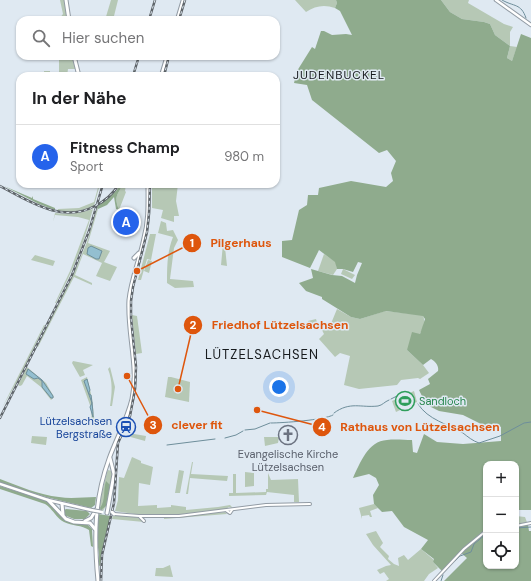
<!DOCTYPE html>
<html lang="de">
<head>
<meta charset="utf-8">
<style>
	:root { --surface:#fff; --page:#f6f6f6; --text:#202124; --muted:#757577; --line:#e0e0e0; --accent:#2563eb }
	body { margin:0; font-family:"DM Sans",sans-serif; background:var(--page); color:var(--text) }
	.controls { position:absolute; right:12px; bottom:12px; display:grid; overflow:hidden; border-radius:8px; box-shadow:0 1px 3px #0004 }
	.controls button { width:36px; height:36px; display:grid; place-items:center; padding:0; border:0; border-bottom:1px solid var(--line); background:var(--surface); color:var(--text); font:20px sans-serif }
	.you { position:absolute; left:279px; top:387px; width:14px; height:14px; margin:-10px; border:3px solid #fff; border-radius:50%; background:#1a73e8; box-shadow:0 0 0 6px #1a73e833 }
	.badge { display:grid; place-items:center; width:26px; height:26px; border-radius:50%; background:var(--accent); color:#fff; font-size:13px; font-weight:700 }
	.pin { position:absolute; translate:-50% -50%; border:2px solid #fff; box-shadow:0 1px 4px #0006 }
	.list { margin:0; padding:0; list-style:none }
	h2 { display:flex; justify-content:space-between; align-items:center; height:52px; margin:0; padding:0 16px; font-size:17px }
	h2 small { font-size:13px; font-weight:400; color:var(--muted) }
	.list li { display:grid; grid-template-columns:26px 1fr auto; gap:12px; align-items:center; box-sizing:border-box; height:64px; padding:0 16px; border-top:1px solid var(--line) }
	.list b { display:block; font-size:15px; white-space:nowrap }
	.list p { margin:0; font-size:13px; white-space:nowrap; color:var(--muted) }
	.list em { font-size:13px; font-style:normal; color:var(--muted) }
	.icon { flex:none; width:22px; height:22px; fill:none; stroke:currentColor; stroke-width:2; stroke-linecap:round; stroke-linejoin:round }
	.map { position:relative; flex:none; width:531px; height:581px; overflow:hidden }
	.search { position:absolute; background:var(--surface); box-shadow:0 1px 3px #0004; left:16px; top:16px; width:264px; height:44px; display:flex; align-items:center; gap:10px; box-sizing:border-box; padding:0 14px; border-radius:12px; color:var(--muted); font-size:15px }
	.panel { position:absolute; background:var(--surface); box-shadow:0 1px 3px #0004; left:16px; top:72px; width:264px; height:116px; border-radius:12px }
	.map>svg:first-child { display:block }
</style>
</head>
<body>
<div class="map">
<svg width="531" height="581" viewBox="0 0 531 581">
	<rect width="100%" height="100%" fill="#dfe9f2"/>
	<g fill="#b6c8b5">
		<path d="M60,0H65L68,20L59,19L63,14Z"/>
		<path d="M111,0H118L113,20H105Z"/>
		<path d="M295,0H336L337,3L335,8C324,4 315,6 306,12Z"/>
		<path d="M441,0H469L468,3L504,24L513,27L510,32V46L517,47L512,61L507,58L510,46L495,35L490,24L484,22L462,19L450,12Z"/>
		<path d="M59,56H73L76,69H68L67,76H38L37,73H44V71H50V73L51,72H55L56,73L59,72Z"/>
		<path d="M99,184H100L94,206C82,211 70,213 57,211L58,209L79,208L94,202Z"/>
		<path d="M123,184H126L125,191L126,192L119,210C114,196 117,196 123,184Z"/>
		<path d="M152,184H178L176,201L179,216H174V222L161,218L163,210L152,208Z"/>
		<path d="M97,208L98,209L88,243L110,251L104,262L117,267L110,281L96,276L102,263L83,254L75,275L92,283V285L74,277L38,347H37L77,266L87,242Z"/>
		<path d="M93,209C90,219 87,231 83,242C76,263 66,283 56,303H55L70,271L89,220L78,217L55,215L53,222L55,213C69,215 81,213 93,209Z"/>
		<path d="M161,221L166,223L167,231L173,230L178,240L174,248L170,279L193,281L194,287L175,288L167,283C167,267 167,252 173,237L158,233Z"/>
		<path d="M150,234H156L151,260L147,259L141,280H138Z"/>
		<path d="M223,244L225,247L227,266L221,265Z"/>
		<path d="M324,254L336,262L337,269L333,275L318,271Z"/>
		<path d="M35,255L55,261L53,266L31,260Z"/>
		<path d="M148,260L152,261L149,273L144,271Z"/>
		<path d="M343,269L355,275L352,279L341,274Z"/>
		<path d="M337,309L351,317L360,319L385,311L423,315C428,328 414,342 407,350L423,365L429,373L420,379L418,378L401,380L397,385L359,389L344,385L350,356L340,353L335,357L319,339L324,334L321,328L330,326Z"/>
		<path d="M132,315L137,316L142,353L136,354Z"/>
		<path d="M316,319L318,326L309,329L308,321Z"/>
		<path d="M44,325H45L19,378L2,408Z"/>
		<path d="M73,361L93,365L83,370L85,375L80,377L72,363Z"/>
		<path d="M27,367L46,383L54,397L51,400L41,387L27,376L22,385L20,386L18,385Z"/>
		<path d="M110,367L115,387L112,406H110C112,393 113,382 108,369Z"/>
		<path d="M87,377L92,398L95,426H92L91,408L81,380Z"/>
		<path d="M168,377H171L190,382L189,402L165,397Z"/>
		<path d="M414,391L417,402L396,412L392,401Z"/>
		<path d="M128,433L146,436L145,441L127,436Z"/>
		<path d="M32,436L47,437L46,445L31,443Z"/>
		<path d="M264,437H279L278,443L265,446Z"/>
		<path d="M132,457L141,461V463L153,467L150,485L139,483L138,506C145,506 150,505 157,505V508L171,507V505L186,507V510L218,507L230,505L233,508L229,507L224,510L173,515H141L115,511L118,500L119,477L124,478Z"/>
		<path d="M192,462H193L191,474L228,476L227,481L190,478L188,494H186Z"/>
		<path d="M108,470L112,471L113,474L107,504L103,511L98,509L107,472Z"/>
		<path d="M179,470L184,471L180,493H175Z"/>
		<path d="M245,472L254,473V486L245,487Z"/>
		<path d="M268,473L271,480L298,479L299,502H294V495L267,492L266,495L229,496V493H233V474H236V493L266,492V489H268Z"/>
		<path d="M374,504L378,508L370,511L372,517H370L369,515L362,516V519L359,508Z"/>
		<path d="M225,512L227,514L164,519V518Z"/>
		<path d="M113,515C123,516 137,514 144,522L112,519Z"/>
		<path d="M516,516L525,517L528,525L516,527Z"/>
		<path d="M376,531L383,543L380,547L389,556L388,559L394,564L399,566L398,558L404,555L408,560L421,549L434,560L433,562L438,568L429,574L424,581H386L389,579L384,572L380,574L377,570L386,566L391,565L373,545L366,534Z"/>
		<path d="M170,565L173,577L155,576L156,568H163Z"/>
	</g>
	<g fill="#8fab8d">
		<path d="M336,0H441L450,12L462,19L484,22L490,24L495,35L510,46L507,58L512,61L521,34L531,38V510H516V464H486V566H516V527L528,525L529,531H531V581H444L467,558L460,552L442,571L433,562L434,559L421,549L428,540L404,527L392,511L382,512L374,504L373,495L379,485L376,478L369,474L353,478C360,463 368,441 387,440C395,439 404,440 412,440L413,452L417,453L424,434L437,442L463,444L501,441V427H487L463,415L439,411L431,407L424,400L419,390L430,384L428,379L438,371C439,366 436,362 431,359L423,365L407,350L412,332L420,334L425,319L423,316L386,311L360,319L351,317L322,299V297L306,291L299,283L313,278L311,269L332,275L342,276L355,283L357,275L362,263L358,262L353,272L343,269H337L335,262L319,250L310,268L282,257V241L292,240L299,210L307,205L308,195H318L319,188L351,181L386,187L393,181L391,173L396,161L387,150L379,153L312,100L307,85L294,83L297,71L312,47L315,49L321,31H324L332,35L346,34L352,35L340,11L335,8L337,3Z"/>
		<path d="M121,184H123C117,196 114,196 119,210L116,209L114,197L107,205L98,209L97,208L98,205L116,191Z"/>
		<path d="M4,186L32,198L33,196V199L55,208V210L39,204Z"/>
		<path d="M0,479C19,486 39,495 59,497C71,499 84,497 96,497L95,505L91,508L46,497L0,483Z"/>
		<path d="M106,481L110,485L106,506L101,510L100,508C106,500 103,490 106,481Z"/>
		<path d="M0,486L44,500L51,504L65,519L87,524L92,529L93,547L91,546L89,530C82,525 72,526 64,522C56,518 53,509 45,504L0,489Z"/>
		<path d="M66,509L87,511L90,514L85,519H74L64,515L63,511Z"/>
		<path d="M98,514L111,516L104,542L100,566L98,565L99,555L97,540Z"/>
	</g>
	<g fill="#93bfd0" stroke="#6e8e9b">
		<path d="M91,246L102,251L99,259H96L87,254L88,248Z"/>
		<path d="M28,369L42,380L53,396V398H51L42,387V381L38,378L34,379L26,374Z"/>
		<path d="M87,379L90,390L89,392V394L91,395C92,403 93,409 93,417L90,407L92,403L84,381Z"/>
	</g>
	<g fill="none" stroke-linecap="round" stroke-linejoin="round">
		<g stroke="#6e8e9b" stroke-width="1">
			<path d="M502,0C514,7 521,3 526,18"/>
			<path d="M391,399L399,395"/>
			<path d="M418,404C428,420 448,424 463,433C468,437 473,441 479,443L500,436L524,423L531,422"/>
			<path d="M334,413C350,401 361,408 378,406C383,405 384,402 389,400"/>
			<path d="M271,423C282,423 325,420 333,415"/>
			<path d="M245,430L255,429L270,423"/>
			<path d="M225,438L236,435L243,431"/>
			<path d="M167,445L215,439"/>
			<path d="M516,528L531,527"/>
			<path d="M455,561L460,556L471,552L474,544L486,534"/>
			<path d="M447,569L450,566"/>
			<path d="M441,581L443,575"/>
		</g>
		<defs>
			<g id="tertiary">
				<path d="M227,511L230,513L232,510"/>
				<path d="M114,514L139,516H179L266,505L310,504"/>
				<path d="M140,517L144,521"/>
				<path d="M516,526L531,523"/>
				<path d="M434,581L464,549L486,531"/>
			</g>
			<g id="secondary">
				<path d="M496,0L531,25"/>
				<path d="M177,20L183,0"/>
				<path d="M161,76L167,56"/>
				<path d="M0,484L48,500L91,510"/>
			</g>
			<g id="primary">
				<path d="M66,0L69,20"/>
				<path d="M74,56L79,76"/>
				<path d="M134,258L139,253"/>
				<path d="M48,500L66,519L74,522L90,523L95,529"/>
				<path d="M62,504L63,515"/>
				<path d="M107,513L114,474L110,458"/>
				<path d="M85,521L91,518L96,510"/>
				<path d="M98,581C94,538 94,500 109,459C116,439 127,420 132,399C139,367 127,333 129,300C131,279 140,259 144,238C149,220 148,202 148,184"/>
			</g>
		</defs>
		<use href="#tertiary" stroke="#929ba4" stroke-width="4"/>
		<use href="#secondary" stroke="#929ba4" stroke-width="4.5"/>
		<use href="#primary" stroke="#929ba4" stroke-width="5"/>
		<use href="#tertiary" stroke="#fff" stroke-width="2"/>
		<use href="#secondary" stroke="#fff" stroke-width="2.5"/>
		<use href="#primary" stroke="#fff" stroke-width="3"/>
		<defs>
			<g id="rail">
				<path d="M149,20L155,0"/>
				<path d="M179,20L185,0"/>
				<path d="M133,76L139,56"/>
				<path d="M164,76L169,56"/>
				<path d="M0,186C29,201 62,224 95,206C105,201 113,194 119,184"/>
				<path d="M0,418L72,275L89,231L103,184"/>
				<path d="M101,581L102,555L114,503L118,443L130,416L135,389L136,367L131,318V301L133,287L147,232L149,213L150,184"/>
			</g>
		</defs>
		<use href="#rail" stroke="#5e6469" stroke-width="2.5"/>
		<use href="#rail" stroke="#dfe9f2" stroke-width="1" stroke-dasharray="3" stroke-linecap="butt"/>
		<defs>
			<path id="secondary-bridge" d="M91,510L102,512"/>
			<path id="primary-bridge" d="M112,512L114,514"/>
		</defs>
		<use href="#secondary-bridge" stroke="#929ba4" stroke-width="4.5" stroke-linecap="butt"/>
		<use href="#primary-bridge" stroke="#929ba4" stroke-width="5" stroke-linecap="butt"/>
		<use href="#secondary-bridge" stroke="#fff" stroke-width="2.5"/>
		<use href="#primary-bridge" stroke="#fff" stroke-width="3"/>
	</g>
	<defs>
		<symbol id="stadium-ring" viewBox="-11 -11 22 22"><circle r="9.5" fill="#dfe9f2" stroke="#2e9e5b" stroke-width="1.5"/><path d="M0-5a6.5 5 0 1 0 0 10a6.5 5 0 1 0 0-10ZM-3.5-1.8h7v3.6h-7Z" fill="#2e9e5b"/></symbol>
		<symbol id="station-ring" viewBox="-11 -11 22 22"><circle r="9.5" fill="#dfe9f2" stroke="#1a4fb4" stroke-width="1.5"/><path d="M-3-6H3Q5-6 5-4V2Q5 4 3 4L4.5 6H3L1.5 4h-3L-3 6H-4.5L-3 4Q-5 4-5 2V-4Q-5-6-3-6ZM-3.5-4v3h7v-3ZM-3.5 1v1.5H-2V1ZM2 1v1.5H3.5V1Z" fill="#1a4fb4"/></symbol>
		<symbol id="church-ring" viewBox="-11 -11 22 22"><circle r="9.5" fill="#dfe9f2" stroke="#6b7280" stroke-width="1.5"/><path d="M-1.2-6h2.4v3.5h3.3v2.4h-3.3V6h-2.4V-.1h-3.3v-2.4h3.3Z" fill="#6b7280"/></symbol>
	</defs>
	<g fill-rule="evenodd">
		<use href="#stadium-ring" x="394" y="390" width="22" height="22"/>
		<use href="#station-ring" x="115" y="416" width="22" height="22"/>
		<use href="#church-ring" x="277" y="424" width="22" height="22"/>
	</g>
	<g text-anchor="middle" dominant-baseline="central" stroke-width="3" stroke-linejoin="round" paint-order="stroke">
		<g font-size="11" fill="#27864d" stroke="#dfe9f2" text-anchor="start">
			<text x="419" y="401">Sandloch</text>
		</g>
		<g font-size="11" fill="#164399" stroke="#dfe9f2" text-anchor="end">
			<text x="112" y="421">Lützelsachsen<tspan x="112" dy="13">Bergstraße</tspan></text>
		</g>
		<g font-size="11" fill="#5b616d" stroke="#dfe9f2">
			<text x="288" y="454">Evangelische Kirche<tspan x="288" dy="13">Lützelsachsen</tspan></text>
		</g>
		<g font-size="12" letter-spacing="1" fill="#171b1e" stroke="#dfe9f2">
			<text x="339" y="75">JUDENBUCKEL</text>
		</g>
		<g font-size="13" letter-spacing="1" fill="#171b1e" stroke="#dfe9f2">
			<text x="262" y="354">LÜTZELSACHSEN</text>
		</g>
	</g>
	<path fill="none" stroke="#de560d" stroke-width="1.5" d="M137 271L192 243M178 389L193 325M127 376L153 425M257 410L322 427"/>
	<g fill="#de560d" stroke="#dfe9f2" stroke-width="1.5">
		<circle cx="137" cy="271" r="4"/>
		<circle cx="178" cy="389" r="4"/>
		<circle cx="127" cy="376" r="4"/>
		<circle cx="257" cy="410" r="4"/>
		<circle cx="192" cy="243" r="10"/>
		<circle cx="193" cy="325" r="10"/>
		<circle cx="153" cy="425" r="10"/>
		<circle cx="322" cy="427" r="10"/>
	</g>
	<g font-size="12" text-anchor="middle" font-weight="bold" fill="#fff">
		<text x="192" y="247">1</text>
		<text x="193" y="329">2</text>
		<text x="153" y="429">3</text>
		<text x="322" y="431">4</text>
	</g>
	<g font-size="12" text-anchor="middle" font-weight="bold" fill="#de560d" stroke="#dfe9f2" stroke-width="3" stroke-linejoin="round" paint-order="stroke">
		<text x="241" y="247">Pilgerhaus</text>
		<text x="280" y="329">Friedhof Lützelsachsen</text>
		<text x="197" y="429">clever fit</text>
		<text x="420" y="431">Rathaus von Lützelsachsen</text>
	</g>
</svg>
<div class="controls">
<button>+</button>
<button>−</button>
<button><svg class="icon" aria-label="locate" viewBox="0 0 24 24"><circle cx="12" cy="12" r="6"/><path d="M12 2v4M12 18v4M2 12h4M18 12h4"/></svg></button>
</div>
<div class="you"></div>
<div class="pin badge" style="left:126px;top:222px">A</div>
<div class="search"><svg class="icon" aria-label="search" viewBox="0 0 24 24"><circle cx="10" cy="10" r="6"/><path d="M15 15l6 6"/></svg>Hier suchen</div>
<section class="panel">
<h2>In der Nähe<small></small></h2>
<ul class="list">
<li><span class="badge">A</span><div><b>Fitness Champ</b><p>Sport</p></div><em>980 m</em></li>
</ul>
</section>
</div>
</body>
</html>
